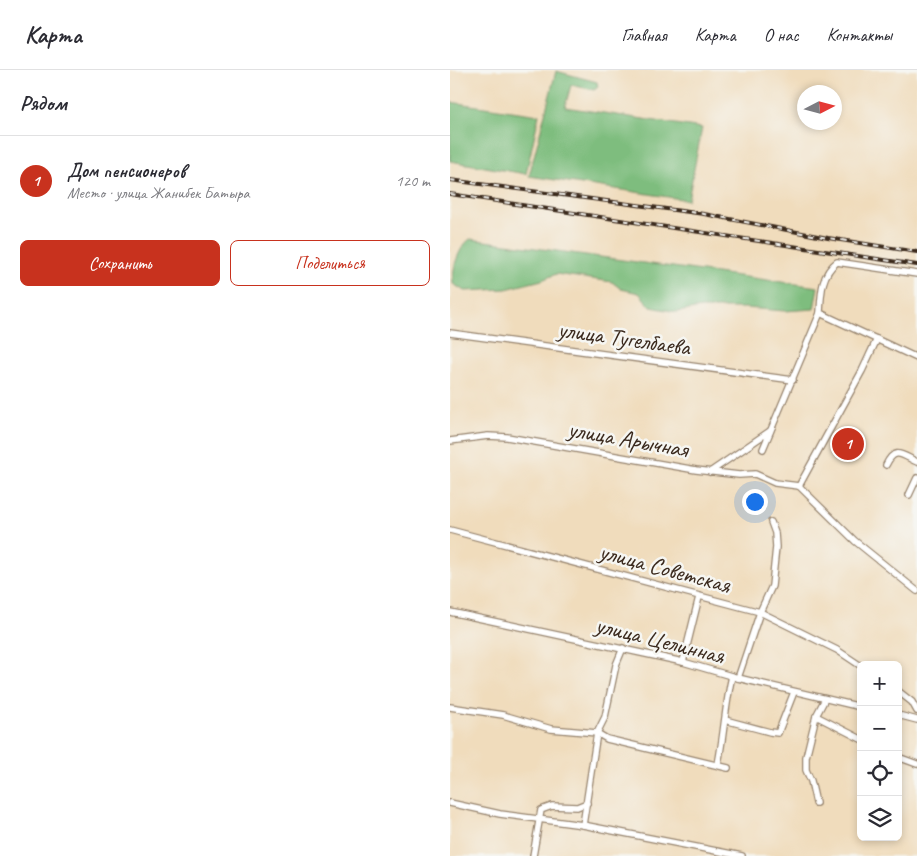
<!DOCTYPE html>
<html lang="ru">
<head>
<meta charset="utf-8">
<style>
	:root { --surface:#fff; --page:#f2f2f3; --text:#2b2b33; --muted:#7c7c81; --line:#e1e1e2; --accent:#c8321e }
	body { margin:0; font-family:Caveat,sans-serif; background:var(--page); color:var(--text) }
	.controls { position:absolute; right:15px; bottom:15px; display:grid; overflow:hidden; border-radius:8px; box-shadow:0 2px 8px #0003 }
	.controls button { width:45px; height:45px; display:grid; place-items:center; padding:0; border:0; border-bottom:1px solid var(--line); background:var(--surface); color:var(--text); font:25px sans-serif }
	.compass { position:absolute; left:347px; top:15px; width:45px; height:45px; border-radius:50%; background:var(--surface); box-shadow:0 2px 8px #0003; rotate:84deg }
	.you { position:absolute; left:304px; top:431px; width:18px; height:18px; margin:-12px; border:4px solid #fff; border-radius:50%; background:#1a73e8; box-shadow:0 0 0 8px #1a73e833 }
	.badge { display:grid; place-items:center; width:32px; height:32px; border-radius:50%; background:var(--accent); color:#fff; font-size:16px; font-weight:700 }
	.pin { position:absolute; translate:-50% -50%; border:2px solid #fff; box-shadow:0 1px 5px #0006 }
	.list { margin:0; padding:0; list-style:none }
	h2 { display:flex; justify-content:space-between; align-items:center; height:65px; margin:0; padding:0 20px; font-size:21px }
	h2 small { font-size:16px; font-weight:400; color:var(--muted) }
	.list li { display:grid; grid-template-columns:32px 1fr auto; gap:15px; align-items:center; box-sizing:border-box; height:90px; padding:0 20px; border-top:1px solid var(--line) }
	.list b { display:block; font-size:19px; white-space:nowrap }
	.list p { margin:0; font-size:16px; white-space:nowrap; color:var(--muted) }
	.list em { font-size:16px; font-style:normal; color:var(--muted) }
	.actions { display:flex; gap:10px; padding:15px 20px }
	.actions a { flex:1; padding:11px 0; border:1px solid var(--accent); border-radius:8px; text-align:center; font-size:18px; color:var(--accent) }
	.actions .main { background:var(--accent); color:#fff }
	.icon { flex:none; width:28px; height:28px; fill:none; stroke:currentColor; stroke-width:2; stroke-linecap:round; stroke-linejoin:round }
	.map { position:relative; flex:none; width:467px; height:786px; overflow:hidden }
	header { display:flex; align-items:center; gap:30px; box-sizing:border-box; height:70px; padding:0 25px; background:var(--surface); border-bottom:1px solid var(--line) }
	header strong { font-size:24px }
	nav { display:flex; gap:28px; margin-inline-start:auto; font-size:18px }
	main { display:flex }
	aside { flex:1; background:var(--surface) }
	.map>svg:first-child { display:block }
</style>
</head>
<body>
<header>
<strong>Карта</strong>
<nav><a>Главная</a><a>Карта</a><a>О нас</a><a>Контакты</a></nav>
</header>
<main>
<aside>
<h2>Рядом<small></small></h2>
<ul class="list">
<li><span class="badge">1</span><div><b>Дом пенсионеров</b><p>Место · улица Жанибек Батыра</p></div><em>120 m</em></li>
</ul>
<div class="actions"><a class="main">Сохранить</a><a>Поделиться</a></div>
</aside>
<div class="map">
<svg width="467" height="786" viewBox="0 0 467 786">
	<rect width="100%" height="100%" fill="#f6f6f2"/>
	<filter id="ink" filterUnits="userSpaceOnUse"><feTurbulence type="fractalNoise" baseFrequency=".02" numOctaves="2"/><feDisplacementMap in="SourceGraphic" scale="10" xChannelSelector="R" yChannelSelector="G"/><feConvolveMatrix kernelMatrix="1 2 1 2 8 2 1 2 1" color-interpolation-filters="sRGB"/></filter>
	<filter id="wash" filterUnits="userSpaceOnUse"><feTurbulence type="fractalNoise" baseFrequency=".0096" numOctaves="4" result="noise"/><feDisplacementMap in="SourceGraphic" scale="20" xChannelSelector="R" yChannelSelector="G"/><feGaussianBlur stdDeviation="1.12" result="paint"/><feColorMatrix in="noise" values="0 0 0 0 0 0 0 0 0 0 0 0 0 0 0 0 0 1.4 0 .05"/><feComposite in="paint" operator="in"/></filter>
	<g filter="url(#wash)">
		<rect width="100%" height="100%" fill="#f0dcbc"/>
		<g fill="#7ebd7e" stroke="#5c744e">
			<path d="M106,1L147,12L148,17L144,20L121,15L115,37L252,58L238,130L79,106Z"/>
			<path d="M0,32L89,45L76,104L0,91Z"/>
			<path d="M20,169L368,217L364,239L335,241L295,238H251L227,242L201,237L189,223L171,219L162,212L106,204L92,210L56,219L15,221L3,214C2,199 8,178 20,169Z"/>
		</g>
	</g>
	<g filter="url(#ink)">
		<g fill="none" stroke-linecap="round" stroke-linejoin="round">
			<defs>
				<g id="street">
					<path d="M467,204L387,192C371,204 371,224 370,243L467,288"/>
					<path d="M0,263L343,310"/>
					<path d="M0,371L38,366L57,367L246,400L289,405L305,404L325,413L349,416"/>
					<path d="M313,379L370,243"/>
					<path d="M436,395C445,376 452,385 467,392"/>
					<path d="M260,402L320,361"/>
					<path d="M349,416L412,301L427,269"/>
					<path d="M349,416L405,471L467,521"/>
					<path d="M459,425L467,408"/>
					<path d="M0,460L310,542L387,580L411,596"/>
					<path d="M0,542L233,592L288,608L411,637"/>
					<path d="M233,592L249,527"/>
					<path d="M288,608L310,542L322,516L326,477L325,463L321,452"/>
					<path d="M448,621L462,632L467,641"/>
					<path d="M0,637L53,645L101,659L147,663L157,669L278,698"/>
					<path d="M448,645L467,650"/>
					<path d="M366,646L411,669"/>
					<path d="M275,650L320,662L328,663L344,622"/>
					<path d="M448,687L467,694"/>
					<path d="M268,694C274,665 275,636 282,606"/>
					<path d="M0,733L50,744L133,755L292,786"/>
					<path d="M366,733L361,711L356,700V687L366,646L375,629"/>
					<path d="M133,755L147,663L155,647L166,595L173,578"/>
					<path d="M83,786L91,740L102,736L127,737L137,733"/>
				</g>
			</defs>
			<use href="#street" stroke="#96836d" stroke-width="8"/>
			<use href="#street" stroke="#fff" stroke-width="5.5"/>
			<defs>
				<g id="rail">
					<path d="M0,110L254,144L378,168L467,182"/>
					<path d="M0,124L467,195"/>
				</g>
			</defs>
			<use href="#rail" stroke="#3b2a1e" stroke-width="4"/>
			<use href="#rail" stroke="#f6f6f2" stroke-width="2" stroke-dasharray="5.5" stroke-linecap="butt"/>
		</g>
	</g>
	<g text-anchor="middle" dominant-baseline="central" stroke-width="5" stroke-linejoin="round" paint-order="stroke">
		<g font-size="24" fill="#3b2a1e" stroke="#f6f6f2">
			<text transform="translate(174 268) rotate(8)">улица Тугелбаева</text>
			<text transform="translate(178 369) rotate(10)">улица Арычная</text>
			<text transform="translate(215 498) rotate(15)">улица Советская</text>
			<text transform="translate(210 570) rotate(14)">улица Целинная</text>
		</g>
	</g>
</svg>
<div class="controls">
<button>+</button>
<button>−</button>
<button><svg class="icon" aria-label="locate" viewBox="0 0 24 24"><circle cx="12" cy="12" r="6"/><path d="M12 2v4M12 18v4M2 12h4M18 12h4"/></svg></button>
<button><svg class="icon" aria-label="layers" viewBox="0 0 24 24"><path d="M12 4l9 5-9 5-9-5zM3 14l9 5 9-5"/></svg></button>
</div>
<svg class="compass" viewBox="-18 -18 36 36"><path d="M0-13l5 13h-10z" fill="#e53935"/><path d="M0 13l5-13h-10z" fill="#7c7c81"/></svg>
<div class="you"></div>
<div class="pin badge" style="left:398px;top:374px">1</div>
</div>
</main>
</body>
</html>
